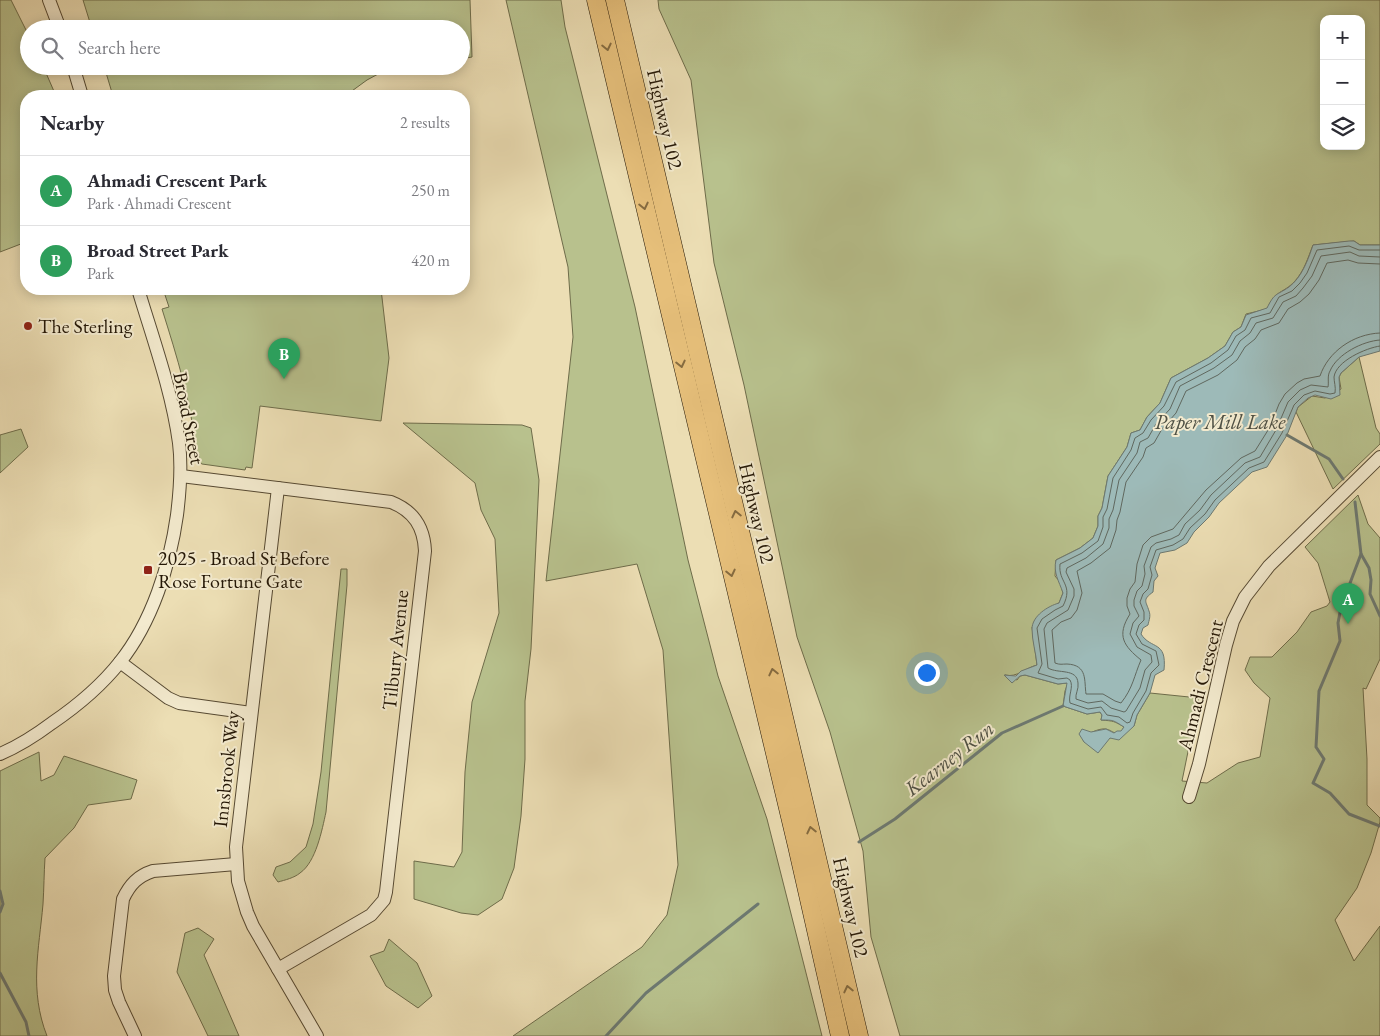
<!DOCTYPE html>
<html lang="en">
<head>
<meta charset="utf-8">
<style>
	:root { --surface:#fff; --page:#f2f2f3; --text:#2b2b33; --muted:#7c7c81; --line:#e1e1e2; --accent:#111827 }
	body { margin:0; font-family:"EB Garamond",serif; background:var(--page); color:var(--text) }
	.controls { position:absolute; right:15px; top:15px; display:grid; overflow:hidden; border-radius:10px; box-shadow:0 2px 12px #0003 }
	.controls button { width:45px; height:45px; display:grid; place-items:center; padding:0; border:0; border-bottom:1px solid var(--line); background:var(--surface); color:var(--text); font:25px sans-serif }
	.you { position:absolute; left:926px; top:672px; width:18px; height:18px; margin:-12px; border:4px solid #fff; border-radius:50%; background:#1a73e8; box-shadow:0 0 0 8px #1a73e833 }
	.badge { display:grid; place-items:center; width:32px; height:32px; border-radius:50%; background:var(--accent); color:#fff; font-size:16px; font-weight:700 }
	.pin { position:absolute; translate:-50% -41px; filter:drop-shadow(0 1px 2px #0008) }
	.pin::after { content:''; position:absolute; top:26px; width:18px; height:15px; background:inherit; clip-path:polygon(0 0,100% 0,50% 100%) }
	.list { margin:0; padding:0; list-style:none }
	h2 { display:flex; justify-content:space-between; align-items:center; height:65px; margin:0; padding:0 20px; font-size:21px }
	h2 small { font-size:16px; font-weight:400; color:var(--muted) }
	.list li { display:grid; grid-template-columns:32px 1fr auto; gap:15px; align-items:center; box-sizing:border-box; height:70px; padding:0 20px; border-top:1px solid var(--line) }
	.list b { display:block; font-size:19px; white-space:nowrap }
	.list p { margin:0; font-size:16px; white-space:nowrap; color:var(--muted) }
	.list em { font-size:16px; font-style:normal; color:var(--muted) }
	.icon { flex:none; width:28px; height:28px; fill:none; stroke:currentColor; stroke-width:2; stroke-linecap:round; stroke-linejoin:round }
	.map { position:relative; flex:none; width:1380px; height:1036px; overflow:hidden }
	.search { position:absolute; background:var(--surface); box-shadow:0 2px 12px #0003; left:20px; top:20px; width:450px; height:55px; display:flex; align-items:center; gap:12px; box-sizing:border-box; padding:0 18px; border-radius:28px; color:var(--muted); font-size:19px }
	.panel { position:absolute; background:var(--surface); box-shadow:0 2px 12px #0003; left:20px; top:90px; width:450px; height:205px; border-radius:20px }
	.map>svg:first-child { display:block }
</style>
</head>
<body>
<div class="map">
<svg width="1380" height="1036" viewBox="0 0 1380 1036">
	<rect width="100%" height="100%" fill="#ecdeb4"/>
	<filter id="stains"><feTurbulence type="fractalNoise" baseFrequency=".004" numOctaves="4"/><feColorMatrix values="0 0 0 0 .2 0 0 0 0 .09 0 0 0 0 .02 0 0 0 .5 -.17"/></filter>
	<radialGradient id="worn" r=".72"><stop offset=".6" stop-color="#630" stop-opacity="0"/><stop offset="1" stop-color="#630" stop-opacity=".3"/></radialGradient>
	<g fill="#b8c18d" stroke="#6e6c4a" fill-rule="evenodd">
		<path d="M0,0H11L29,36V66H43L56,96H26V242L0,252Z"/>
		<path d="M83,0H470L472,57L461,59V29H92Z"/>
		<path d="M506,0H561L565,27L635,307L688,560L718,676L767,819L822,1036H513L642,947L667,915L678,865L663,650L637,564L546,581L573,337L568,267Z"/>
		<path d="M658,0H1380V245H1360L1354,241L1313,245C1308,258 1304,271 1295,281C1283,294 1276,289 1267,309L1246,314L1241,327L1233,332L1225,346L1208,358L1171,378L1160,403L1147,417L1140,430L1131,433L1127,447L1108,476L1102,508L1098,516V526L1093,538L1080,548L1056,560L1055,576L1060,582L1063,593L1059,603L1032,627L1037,665C1025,668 1017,678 1005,675L1017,680L1020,676L1025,675L1058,684L1068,683L1065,691L1063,706L1087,714L1100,712L1102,715L1101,720C1114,721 1114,721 1124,727L1121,732C1111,734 1114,731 1106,729C1098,728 1089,734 1082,737L1084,742L1110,738L1134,726L1137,715L1150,693L1199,698L1182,781L1207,783L1238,763L1260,757L1270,698L1254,683L1245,670L1250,657H1272L1297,632L1311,612L1327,606L1330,602L1318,563L1305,547L1358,495L1368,524L1380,538V659L1366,689L1363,688L1367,759V805L1380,818V822L1371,853L1357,888L1335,920L1354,961L1380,926V1036H900L871,937L863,851L830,732L797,637L744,385L714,263L691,80L659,9ZM1324,19H1361V146H1324Z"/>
		<path d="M104,66H393L367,80L345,96H113Z"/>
		<path d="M163,289H381L389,358L381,421L260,406L252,468L246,467L245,470L202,464L199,462V454H196C192,404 177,357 162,309L169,307Z"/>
		<path d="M1359,357L1376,428L1380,434V444L1333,489L1296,412L1298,407L1312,396L1325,398L1341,389L1339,377L1341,373Z"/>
		<path d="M403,423L522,425L531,428L539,480L531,649L525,701V759L521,816L514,868L502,899L478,915L461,913L414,899V861L454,867L462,852L465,772L472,702L499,613L495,539L481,510L475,483Z"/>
		<path d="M21,429L28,447L0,473V435Z"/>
		<path d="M341,569H347V585L326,812C322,830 316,862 300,873C294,878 285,880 278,882L273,875L276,867L290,862L306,847L313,824L321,772Z"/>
		<path d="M39,752L41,781L54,775L64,756L137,780L131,799L88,805L74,828L45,858C44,873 44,888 43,904C39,950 29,990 47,1036H0V771Z"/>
		<path d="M198,928L214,939L204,955L239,1036H208L177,972L185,933Z"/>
		<path d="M389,939L417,963L432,996L418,1008L386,986L370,956L384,951Z"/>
	</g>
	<path fill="#9dbab8" stroke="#6d7971" d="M1349,241H1354L1360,245H1380V351L1359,357L1341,373L1339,377L1340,395L1331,399L1315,395L1308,398L1298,407L1287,435L1267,467L1252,472L1219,503L1209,517L1194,532L1187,543L1175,550L1160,553L1155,568L1158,576L1154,581L1153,592C1142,600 1146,601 1149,611C1151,616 1149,620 1148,625L1143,628L1141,634C1151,650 1167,640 1164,670L1155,675L1150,693L1137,715L1134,726L1119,740L1110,738L1098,753L1084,742L1079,734L1082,729L1091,732L1106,729L1114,733L1117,731H1121L1124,727C1113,720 1114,720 1101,720L1102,715L1100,712L1087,714L1063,706L1067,683L1058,684L1025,675L1020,676L1012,683L1004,675L1016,676L1021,671L1037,665C1036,653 1032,641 1032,629C1032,616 1048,606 1059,603L1063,593C1059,581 1053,573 1056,560L1080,548L1093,538L1098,526V516L1102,508L1108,476L1127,447L1131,433L1140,430L1147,417L1160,403L1171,378L1208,358L1225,346L1233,332L1241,327L1246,315L1267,308C1275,292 1276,296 1289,287C1302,277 1308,260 1313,245Z"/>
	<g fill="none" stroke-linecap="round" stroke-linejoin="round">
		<g stroke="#60685f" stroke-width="1">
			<path d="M1380,250H1359L1349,246L1317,250L1307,273L1300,283L1292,291L1279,297L1270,313L1251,318L1245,330L1236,336L1228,350L1211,363L1176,382L1164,406L1151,420L1143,433L1135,438L1131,450L1113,478L1107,509L1103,517V527L1098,541L1082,553L1060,564C1058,583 1074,584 1063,606L1055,610L1042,619L1037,628L1042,664L1038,673L1058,679L1067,678L1070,680C1074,687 1068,695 1070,703L1088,709L1101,707L1107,715L1119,717L1127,723L1130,722L1133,713L1146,691L1151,673L1159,665L1156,651L1142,644L1136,634L1139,625L1144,620V612L1140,602L1143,594L1148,589L1152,575L1150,567L1156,550L1173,545L1183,539L1190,528L1205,514L1215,500L1249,468L1264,462L1282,433L1294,405L1304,395L1315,391L1330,394L1335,393C1336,387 1334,382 1334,377C1336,361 1366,348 1380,346"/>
			<path d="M1380,257L1359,256L1350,252L1321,256L1312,276L1303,288L1296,296L1283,302L1273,318L1256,323L1250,333L1240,341L1232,355L1214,368L1180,386L1170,409L1156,424L1148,438L1140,442L1137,453L1119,480L1113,510L1109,519V528L1103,544L1086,558L1067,568L1066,572L1074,589V596L1068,610L1047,623L1044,629L1048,668C1058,674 1077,668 1078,683C1079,689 1075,694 1076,699L1088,703L1102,701L1111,708L1124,712L1126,711L1140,688L1145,670L1152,662L1151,655L1137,647L1130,634L1133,623L1139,616L1134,606V600L1137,591L1142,586L1145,574L1144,566L1151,547L1156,543L1171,539L1179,535L1185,524L1200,510L1211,495L1245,463L1260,457L1276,430L1288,402L1300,390L1311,385L1328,387C1329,382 1327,376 1330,371C1337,354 1363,341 1380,340"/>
			<path d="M1380,264L1358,263L1348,260L1327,263L1319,280L1309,294L1300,302L1288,309L1279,323L1261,330L1255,339L1245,347L1237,360L1218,375L1186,391L1176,413L1162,429L1154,443L1146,448L1143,457L1126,482L1120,512L1117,520L1116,530L1110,548L1091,563L1077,571L1082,593L1077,610L1071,618L1061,622L1052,630L1055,663C1060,665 1062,664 1067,664C1088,665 1084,681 1086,694H1103L1115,701L1121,703C1133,688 1134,676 1141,660C1124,646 1116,636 1130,614L1127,606V598L1130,589L1135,582L1137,564L1143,545L1151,537L1173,529L1206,490L1241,458L1255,451L1270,427L1279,404L1285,394L1297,383L1304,379L1320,376C1328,352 1353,334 1380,333"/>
		</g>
		<g stroke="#6d7971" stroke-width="3">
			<path d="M1287,435L1329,459L1343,479"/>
			<path d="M1355,502L1361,554L1369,568L1371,580L1370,594L1380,616"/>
			<path d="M1361,554L1341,607L1338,623L1340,641L1319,691L1316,747L1324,759L1313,783L1330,793L1349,814L1380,826"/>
			<path d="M859,842L895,819L1002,733L1063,706"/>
			<path d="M0,891L3,904L0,912"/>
			<path d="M0,973L26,1022L29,1036"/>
			<path d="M606,1036L646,993L758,904"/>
		</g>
		<defs>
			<g id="minor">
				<path d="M49,0L60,29"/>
				<path d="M73,66L82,96"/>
				<path d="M181,476L391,502C414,511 424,527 425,551L386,892L384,900L371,915L278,969"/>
				<path d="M278,488L236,847L238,881L247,912L253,926L317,1036"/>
				<path d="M120,662L168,698L179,703L251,713"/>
				<path d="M0,754C19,746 36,735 52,723C77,706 101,686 120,662C152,622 170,565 177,515C180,491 182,467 179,443C172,391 153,339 138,289"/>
				<path d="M1189,797L1199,764L1226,645L1233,621L1245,597L1269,566L1380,457"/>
				<path d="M135,1036L119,1002L115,990L114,976L123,899C130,884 138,876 153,871L236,864"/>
			</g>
			<g id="highway">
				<path d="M596,0L797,846L840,1036"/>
				<path d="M615,0L859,1036"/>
			</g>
		</defs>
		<use href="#minor" stroke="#564932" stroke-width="14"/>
		<use href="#highway" stroke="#241706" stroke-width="19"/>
		<use href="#minor" stroke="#f3eace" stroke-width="12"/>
		<use href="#highway" stroke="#e6bf7a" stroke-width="18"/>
	</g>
	<defs><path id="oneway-chevron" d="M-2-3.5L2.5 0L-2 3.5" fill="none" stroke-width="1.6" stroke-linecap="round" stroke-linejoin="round" transform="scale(1.25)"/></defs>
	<g stroke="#856b40">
		<use href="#oneway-chevron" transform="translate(607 47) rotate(77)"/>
		<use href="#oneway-chevron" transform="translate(644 206) rotate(77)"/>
		<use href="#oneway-chevron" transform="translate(681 364) rotate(77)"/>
		<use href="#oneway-chevron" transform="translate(736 514) rotate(-103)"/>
		<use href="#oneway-chevron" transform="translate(731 573) rotate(77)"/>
		<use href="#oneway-chevron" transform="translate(773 672) rotate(-103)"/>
		<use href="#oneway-chevron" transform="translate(811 830) rotate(-103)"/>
		<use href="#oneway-chevron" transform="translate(848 989) rotate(-103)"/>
	</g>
	<g fill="#8f2418" stroke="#f3eace" stroke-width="2">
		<circle cx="28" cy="326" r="5"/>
		<rect x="143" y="565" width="10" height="10" rx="2.5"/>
	</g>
	<g text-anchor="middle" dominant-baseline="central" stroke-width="4" stroke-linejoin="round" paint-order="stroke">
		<g font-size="20" fill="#241706" stroke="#f3eace">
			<text transform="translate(665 119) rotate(77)">Highway 102</text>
			<text transform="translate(189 418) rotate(79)">Broad Street</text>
			<text transform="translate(757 513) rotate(77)">Highway 102</text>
			<text transform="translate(395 650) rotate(-84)">Tilbury Avenue</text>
			<text transform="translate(1200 685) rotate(-76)">Ahmadi Crescent</text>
			<text transform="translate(226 769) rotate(-84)">Innsbrook Way</text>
			<text transform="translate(851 907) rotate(77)">Highway 102</text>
		</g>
		<g font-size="20" fill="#241706" stroke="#f3eace" text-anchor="start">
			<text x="38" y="326">The Sterling</text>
			<text x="158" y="558">2025 - Broad St Before<tspan x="158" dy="23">Rose Fortune Gate</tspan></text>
		</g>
		<g font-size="21" font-style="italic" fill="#4e5044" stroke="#f3eace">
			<text x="1220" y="421">Paper Mill Lake</text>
			<text transform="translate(949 758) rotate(-38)">Kearney Run</text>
		</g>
	</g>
	<rect width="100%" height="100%" filter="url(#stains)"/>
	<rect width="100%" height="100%" fill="url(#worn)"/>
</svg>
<div class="controls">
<button>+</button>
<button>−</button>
<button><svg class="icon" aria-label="layers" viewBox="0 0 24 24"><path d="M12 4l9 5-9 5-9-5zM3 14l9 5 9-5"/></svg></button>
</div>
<div class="you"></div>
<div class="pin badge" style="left:1348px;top:624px;background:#2e9e5b">A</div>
<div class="pin badge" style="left:284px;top:379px;background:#2e9e5b">B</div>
<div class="search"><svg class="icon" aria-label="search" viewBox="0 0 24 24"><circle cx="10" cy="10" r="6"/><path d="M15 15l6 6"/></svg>Search here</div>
<section class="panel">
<h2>Nearby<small>2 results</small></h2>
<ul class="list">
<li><span class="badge" style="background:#2e9e5b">A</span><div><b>Ahmadi Crescent Park</b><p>Park · Ahmadi Crescent</p></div><em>250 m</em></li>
<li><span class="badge" style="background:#2e9e5b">B</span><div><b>Broad Street Park</b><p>Park</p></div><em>420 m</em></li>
</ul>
</section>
</div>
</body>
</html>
